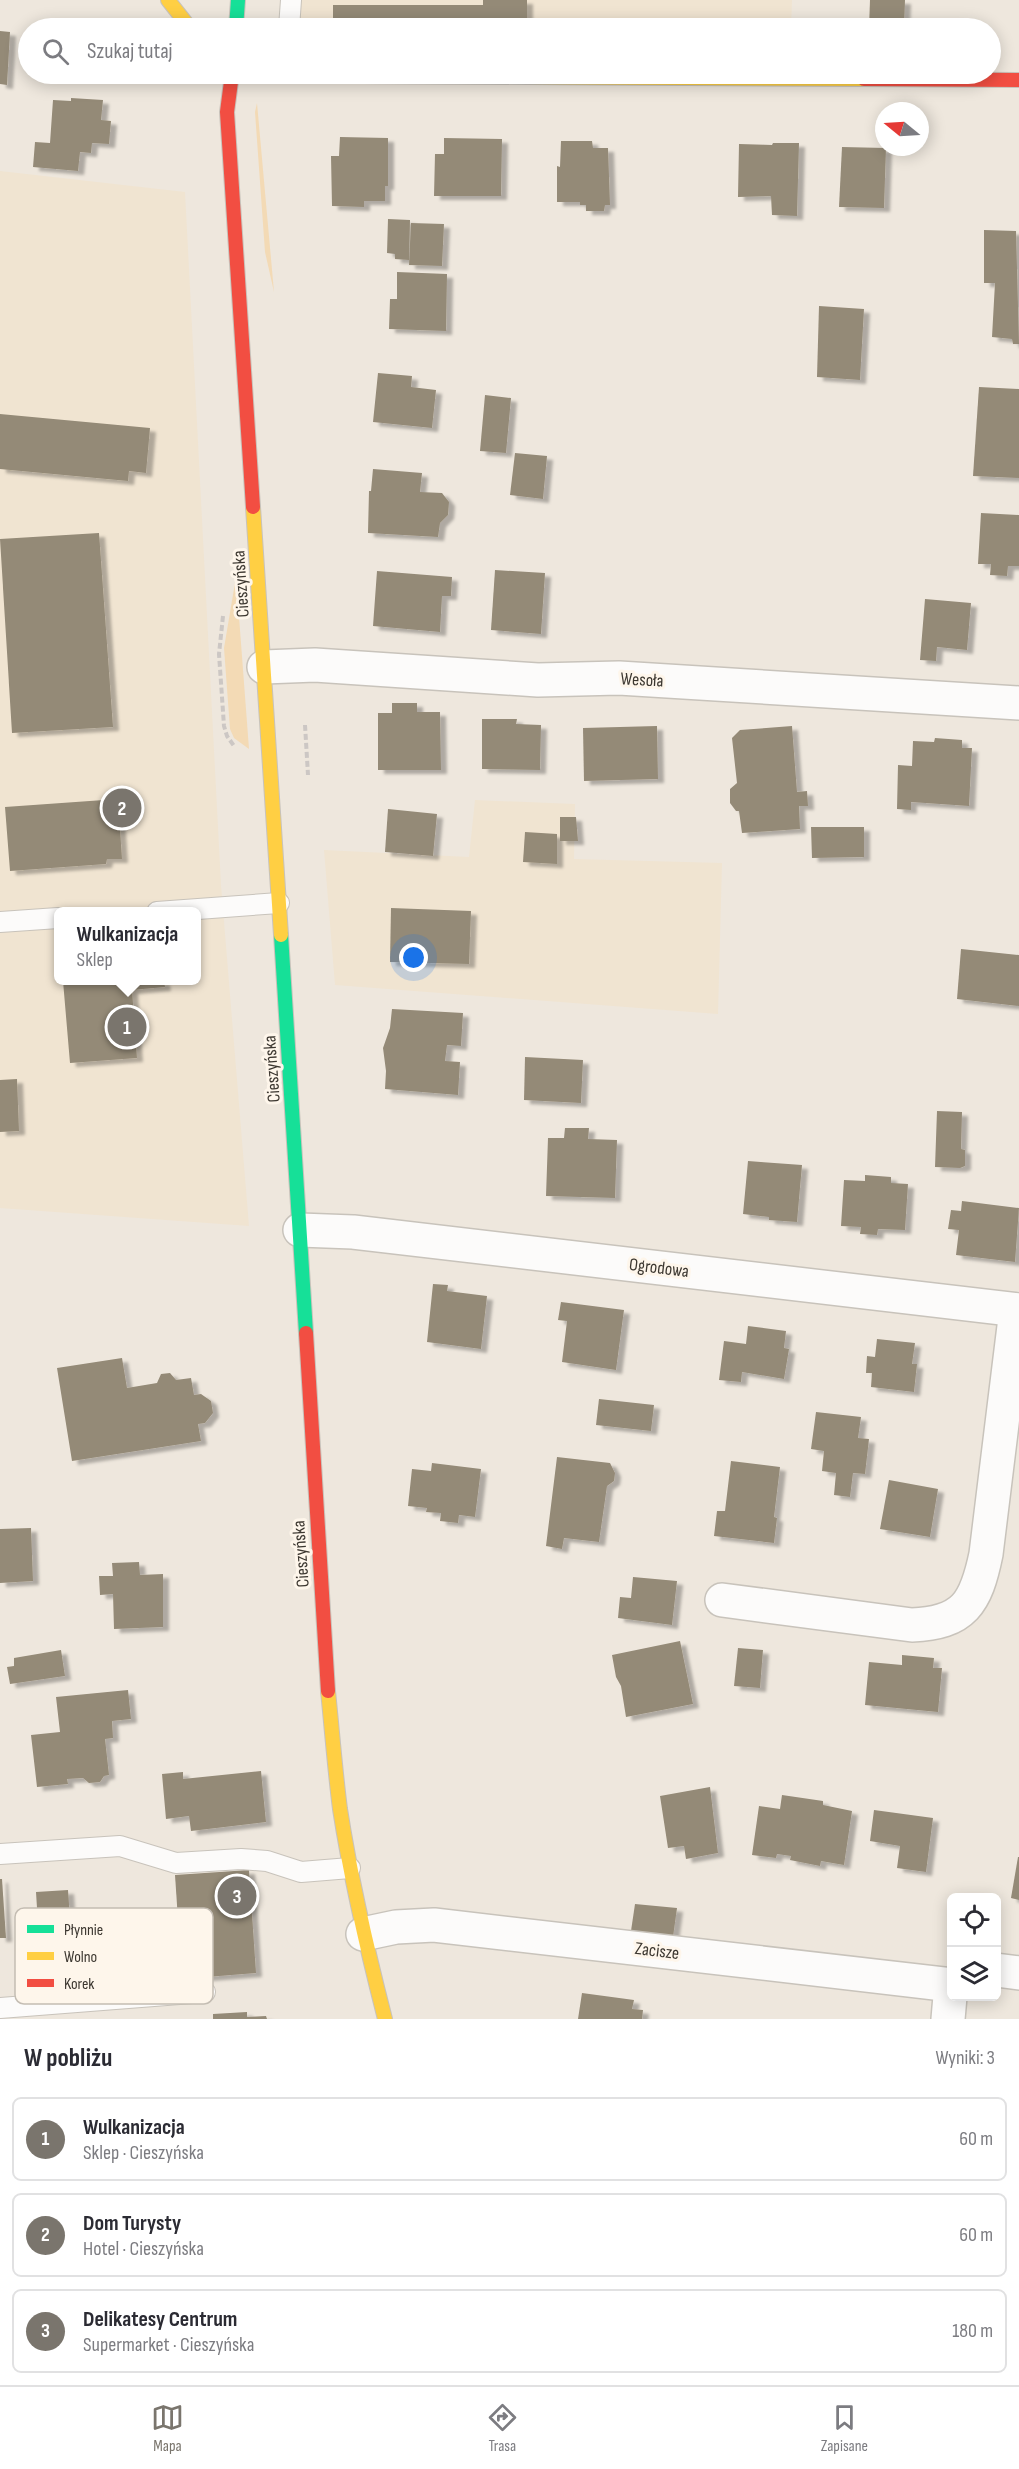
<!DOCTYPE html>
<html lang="pl">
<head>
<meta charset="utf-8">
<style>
	:root { --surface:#fff; --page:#f7f7f7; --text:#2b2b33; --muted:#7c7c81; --line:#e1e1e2; --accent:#7a756d }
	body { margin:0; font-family:"Sofia Sans Condensed",sans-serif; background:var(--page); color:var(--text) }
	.controls { position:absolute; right:18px; bottom:18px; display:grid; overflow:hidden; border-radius:9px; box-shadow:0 3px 15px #0003 }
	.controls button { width:54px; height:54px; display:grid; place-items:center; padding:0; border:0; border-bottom:2px solid var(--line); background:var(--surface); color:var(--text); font:30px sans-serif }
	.compass { position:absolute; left:875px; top:102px; width:54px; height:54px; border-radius:50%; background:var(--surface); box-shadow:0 3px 15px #0003; rotate:288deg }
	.you { position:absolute; left:414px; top:958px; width:21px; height:21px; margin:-15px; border:4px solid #fff; border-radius:50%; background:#1a73e8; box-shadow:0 0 0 9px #1a73e833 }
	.badge { display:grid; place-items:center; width:39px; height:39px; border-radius:50%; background:var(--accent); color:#fff; font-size:20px; font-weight:700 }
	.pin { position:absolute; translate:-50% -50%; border:3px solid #fff; box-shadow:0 2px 6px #0006 }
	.popup { position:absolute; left:54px; top:907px; width:147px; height:78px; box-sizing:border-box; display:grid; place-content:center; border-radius:9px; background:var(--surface); filter:drop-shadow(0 2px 4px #0005); font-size:20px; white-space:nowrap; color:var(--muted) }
	.popup b { font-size:22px; color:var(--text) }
	.popup::after { content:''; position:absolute; left:50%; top:100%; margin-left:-12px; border:12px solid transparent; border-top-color:var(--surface) }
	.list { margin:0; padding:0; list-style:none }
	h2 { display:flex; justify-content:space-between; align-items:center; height:78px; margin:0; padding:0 24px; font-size:26px }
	h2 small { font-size:20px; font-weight:400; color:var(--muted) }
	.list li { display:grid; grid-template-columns:39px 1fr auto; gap:18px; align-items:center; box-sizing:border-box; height:84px; margin:0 12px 12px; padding:0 12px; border:2px solid var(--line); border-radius:9px }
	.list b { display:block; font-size:22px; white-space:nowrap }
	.list p { margin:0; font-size:20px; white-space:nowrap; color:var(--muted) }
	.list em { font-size:20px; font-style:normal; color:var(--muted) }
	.icon { flex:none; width:33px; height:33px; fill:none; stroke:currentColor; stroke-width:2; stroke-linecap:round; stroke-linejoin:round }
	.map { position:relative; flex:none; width:1019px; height:2019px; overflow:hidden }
	.search { position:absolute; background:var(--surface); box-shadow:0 3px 15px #0003; left:18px; right:18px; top:18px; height:66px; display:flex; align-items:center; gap:15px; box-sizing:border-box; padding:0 21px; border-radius:33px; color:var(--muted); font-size:22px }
	.sheet { height:366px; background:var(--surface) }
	nav { display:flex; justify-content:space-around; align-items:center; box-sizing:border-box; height:84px; border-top:2px solid var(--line); background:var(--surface); font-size:16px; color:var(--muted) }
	nav a { display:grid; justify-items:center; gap:3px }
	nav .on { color:var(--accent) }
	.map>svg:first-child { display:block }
</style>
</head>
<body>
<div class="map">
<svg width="1019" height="2019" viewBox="0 0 1019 2019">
	<defs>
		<filter id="shadow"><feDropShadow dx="6" dy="4" stdDeviation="1.5" flood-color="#0004"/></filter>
	</defs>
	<rect width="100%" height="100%" fill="#eee7dd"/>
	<g fill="#f0e4d1" fill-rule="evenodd">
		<path d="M294,0H792L791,28H293Z"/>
		<path d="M0,171L185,192L221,885L249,1226L0,1208ZM58,912H196V980H58Z"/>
		<path d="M475,800L575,804L574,859L722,863L718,1014L335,985L324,850L469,857Z"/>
	</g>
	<g fill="#f3dab5">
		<path d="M257,103L274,292L265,252L255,112Z"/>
		<path d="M236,577L249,749L234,738L230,729L224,648Z"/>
	</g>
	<g fill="#948a77" filter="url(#shadow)">
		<path d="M483,0H527V28H333V5H483Z"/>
		<path d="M870,0H905L904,28H869Z"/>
		<path d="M0,31L10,32L7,85L0,84Z"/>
		<path d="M71,98L103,100L101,120L111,121L109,144L92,143L91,153L80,152L78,171L33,167L35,142L50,143L53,100L71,101Z"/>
		<path d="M340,137L388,138V186H385V201H364V207L332,206L331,156H339Z"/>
		<path d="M444,138L502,139L501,196H434L435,154H444Z"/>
		<path d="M561,141H592L593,148H608L610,205H605L604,211H586V205H580V202H557V166L560,167Z"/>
		<path d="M773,143H799L797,216L772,215L771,196L738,197L739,144L772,145Z"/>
		<path d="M842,147L886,148L884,208L839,207Z"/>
		<path d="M388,219L410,220L409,260L395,259V254L387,253Z"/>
		<path d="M411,223L444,224L442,266L409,265Z"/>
		<path d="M984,230L1016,231L1019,344H1013L1012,339L992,337L995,283H984Z"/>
		<path d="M397,272L447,274L446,331L389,329L390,299H397Z"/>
		<path d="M819,306L864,309L860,380L817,377Z"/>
		<path d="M378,373L412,376L411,387L436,390L432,428L373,422Z"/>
		<path d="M979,387L1019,389V478L973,476Z"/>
		<path d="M485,395L511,398L506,453L480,451Z"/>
		<path d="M0,414L150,428L146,473L129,471L128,481L0,469Z"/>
		<path d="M515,453L547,456L543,499L510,495Z"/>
		<path d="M373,469L422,473L420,492L442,493L449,502L448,515L440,523L438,537L368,533L369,491H371Z"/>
		<path d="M981,513L1019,515V566H1008L1007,576L990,575L991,564H978Z"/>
		<path d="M99,533L113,727L12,733L0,539Z"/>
		<path d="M495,570L545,573L541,634L491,630Z"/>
		<path d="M377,571L452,577L451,596H442L440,632L373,626Z"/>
		<path d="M925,599L971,603L967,650L937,647L936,661L920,660Z"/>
		<path d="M392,703H417V712H440L441,770H378V713H392Z"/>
		<path d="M482,719H517L516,724L541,725L540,770L482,769Z"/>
		<path d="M657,726L658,779L584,781L583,728Z"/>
		<path d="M792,726L797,792L807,791L808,806H799L800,829L742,833L739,811H736L730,803V789L737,783L732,738L740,730Z"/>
		<path d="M935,738L962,740V748H972L969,806L911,802V810L897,809L898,765L912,766L913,741L934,742Z"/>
		<path d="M118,799L122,859H107L106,864L10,871L5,807Z"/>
		<path d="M388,809L437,814L433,856L385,852Z"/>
		<path d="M560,817H576L578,841H560Z"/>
		<path d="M811,827H864V857L812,858Z"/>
		<path d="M525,832L557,834V864L523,862Z"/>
		<path d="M391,908L471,911L469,964L390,962Z"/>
		<path d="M961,949L1019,955V1006L957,999Z"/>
		<path d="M63,981H164L165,987L132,990L137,1058L70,1063Z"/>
		<path d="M392,1009L463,1013L461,1046L447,1045L445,1061L460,1062L458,1095L385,1089L386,1071L383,1048L390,1028Z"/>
		<path d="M525,1057L583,1060L581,1103L524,1100Z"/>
		<path d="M17,1079L19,1131L0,1132V1080Z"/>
		<path d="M937,1111L962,1112L961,1149L965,1150V1166L960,1168L935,1167Z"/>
		<path d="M565,1128H589L588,1139L617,1140L615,1198L546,1196L548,1138H564Z"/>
		<path d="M748,1161L802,1165L797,1222L769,1220V1217L743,1214Z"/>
		<path d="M865,1175L891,1177V1183L908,1184L905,1230L878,1229L877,1235L860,1234L861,1227L841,1226L844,1180L865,1181Z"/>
		<path d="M962,1201L1019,1208L1015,1262L956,1255L959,1230L948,1229L951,1210L961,1211Z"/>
		<path d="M433,1284L448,1285L447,1291L487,1296L481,1349L427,1342Z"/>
		<path d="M561,1302L624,1310L616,1370L562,1362L567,1321L558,1320Z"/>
		<path d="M748,1326L786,1331L784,1348L789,1349L784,1379L742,1372L741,1382L719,1380L724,1341L746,1344Z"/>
		<path d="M877,1339L915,1343L912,1364H917L914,1392L871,1387L872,1373H866L867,1356L875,1357Z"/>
		<path d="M122,1358L127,1388L157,1383L161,1374L170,1373L176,1380L191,1378L194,1395L201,1394L211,1401L213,1413L205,1423L198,1424L201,1441L72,1461L57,1368Z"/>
		<path d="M599,1399L654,1405L651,1431L596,1425Z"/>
		<path d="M816,1412L861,1417L858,1438L869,1439L865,1474L853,1473L850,1497L834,1495L836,1473L822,1471L824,1451L811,1449Z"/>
		<path d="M557,1457L610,1463L615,1473L614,1481L607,1486L599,1542L564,1538L562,1549L546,1546Z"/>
		<path d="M731,1461L780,1467L774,1517L777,1518L774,1543L714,1536L717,1511H725Z"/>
		<path d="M432,1463L481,1469L475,1517L459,1515L458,1523L440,1521L441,1513L426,1512L427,1508L408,1506L412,1469L431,1471Z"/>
		<path d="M889,1480L938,1489L930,1537L880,1529Z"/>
		<path d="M31,1528L33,1581L0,1583V1529Z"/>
		<path d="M139,1562L140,1575L163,1574V1627L114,1629L113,1594L100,1595L99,1576H113L112,1563Z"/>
		<path d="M633,1577L677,1581L672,1625L618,1618L620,1597L631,1598Z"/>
		<path d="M680,1641L693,1704L626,1717L621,1686L616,1677L612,1655Z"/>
		<path d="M738,1648L763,1650L760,1688L734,1686Z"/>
		<path d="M61,1650L65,1676L10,1684L7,1667L14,1666V1658Z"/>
		<path d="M902,1655L934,1658L933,1668H942L938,1712L865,1705L869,1662L902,1665Z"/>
		<path d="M128,1690L131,1719L112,1721L113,1738L105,1739L109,1775L104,1776L100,1782L89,1783L83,1778L67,1779L68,1784L37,1787L31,1735L60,1732L56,1697Z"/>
		<path d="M261,1771L266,1822L191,1831L189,1816L166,1819L162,1774L183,1772V1779Z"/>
		<path d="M710,1787L718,1853L686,1859L684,1846L668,1848L660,1796Z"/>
		<path d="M782,1795L823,1801V1805L852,1811L844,1865L821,1861L820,1866L790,1860L791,1856L777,1854L776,1858L752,1855L759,1806L780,1809Z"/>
		<path d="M874,1810L933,1818L926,1872L897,1868L900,1846L870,1841Z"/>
		<path d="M1018,1857H1019V1900L1011,1898Z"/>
		<path d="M249,1870L256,1973L182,1979L175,1875Z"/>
		<path d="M0,1879H2L6,1938H0Z"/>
		<path d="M68,1890L71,1933L40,1935L39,1923H33L32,1908H37L36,1892Z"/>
		<path d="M635,1904L677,1908L673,1937L631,1931Z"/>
		<path d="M582,1993L634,2000L632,2009L643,2010L642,2019H578Z"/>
		<path d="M247,2012V2017L266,2016L267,2019H213V2014Z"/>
	</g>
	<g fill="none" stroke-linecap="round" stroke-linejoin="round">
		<defs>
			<g id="lane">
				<path d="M289,28L291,0"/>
				<path d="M157,912L279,903"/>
				<path d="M0,922L58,918"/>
				<path d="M0,1854L120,1846L176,1863L241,1859L267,1861L301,1872L350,1868"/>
				<path d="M0,2008L205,1992"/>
			</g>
			<g id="street">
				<path d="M264,667L315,665L538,680L619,678L1019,703"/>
				<path d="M300,1230L353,1232L1019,1310"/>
				<path d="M722,1600L912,1625C964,1623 976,1603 986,1554L1016,1310"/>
				<path d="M363,1934L396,1927L434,1925L952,1985"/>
				<path d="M996,1970L1019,1973"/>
				<path d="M948,2019L951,1985"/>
			</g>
			<g id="fast">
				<path d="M236,28L238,0"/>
				<path d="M281,935L306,1333"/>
			</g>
			<g id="slow">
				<path d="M168,0L190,28"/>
				<path d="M528,77L864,79"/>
				<path d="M253,507L281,935"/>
				<path d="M328,1691C332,1730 335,1770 340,1809C351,1880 367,1949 385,2019"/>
			</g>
			<g id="jam">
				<path d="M232,74L227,112L253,507"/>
				<path d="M232,75L528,77"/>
				<path d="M864,79L1019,80"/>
				<path d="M306,1333L328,1691"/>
			</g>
		</defs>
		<use href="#lane" stroke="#c8c3bb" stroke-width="22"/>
		<use href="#street" stroke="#c8c3bb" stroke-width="36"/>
		<use href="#fast" stroke="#c8c3bb" stroke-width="16"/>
		<use href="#slow" stroke="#c8c3bb" stroke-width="16"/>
		<use href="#jam" stroke="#c8c3bb" stroke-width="16"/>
		<g stroke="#ccc7c4" stroke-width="4" stroke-dasharray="6 3" stroke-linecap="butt">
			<path d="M223,616L219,654L224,726L227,736L234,746"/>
			<path d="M305,725L308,775"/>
		</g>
		<use href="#lane" stroke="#fcfbfa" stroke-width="20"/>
		<use href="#street" stroke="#fcfbfa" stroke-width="33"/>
		<use href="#fast" stroke="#16e098" stroke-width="14"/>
		<use href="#slow" stroke="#ffcf43" stroke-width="14"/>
		<use href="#jam" stroke="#f24e42" stroke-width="14"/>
	</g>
	<g text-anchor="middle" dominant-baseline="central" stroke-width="6" stroke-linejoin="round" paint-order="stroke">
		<g font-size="18" fill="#3c3730" stroke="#fef6eb">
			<text transform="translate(241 584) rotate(-94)">Cieszyńska</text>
			<text transform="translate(642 680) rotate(3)">Wesoła</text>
			<text transform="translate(272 1069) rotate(-94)">Cieszyńska</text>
			<text transform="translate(659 1268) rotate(7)">Ogrodowa</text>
			<text transform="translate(301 1554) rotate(-94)">Cieszyńska</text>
			<text transform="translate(657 1951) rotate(7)">Zacisze</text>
		</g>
	</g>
	<rect x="15" y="1908" width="198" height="96" rx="9" fill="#fef6eb" stroke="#c4bdb3" stroke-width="1.5"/>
	<rect x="27" y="1925" width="27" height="8" fill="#16e098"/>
	<rect x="27" y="1952" width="27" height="8" fill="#ffcf43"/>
	<rect x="27" y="1979" width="27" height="8" fill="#f24e42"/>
	<g font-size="16" fill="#3c3730">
		<text x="64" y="1935">Płynnie</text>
		<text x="64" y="1962">Wolno</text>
		<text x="64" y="1989">Korek</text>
	</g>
</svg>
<div class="controls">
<button><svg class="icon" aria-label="locate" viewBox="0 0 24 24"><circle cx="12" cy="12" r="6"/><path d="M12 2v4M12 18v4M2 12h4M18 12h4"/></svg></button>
<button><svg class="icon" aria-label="layers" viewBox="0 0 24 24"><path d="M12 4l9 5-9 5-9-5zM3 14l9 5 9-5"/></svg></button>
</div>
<svg class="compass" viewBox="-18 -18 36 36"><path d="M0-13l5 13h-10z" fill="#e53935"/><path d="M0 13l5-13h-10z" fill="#7c7c81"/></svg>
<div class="you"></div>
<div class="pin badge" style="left:127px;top:1027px">1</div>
<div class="popup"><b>Wulkanizacja</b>Sklep</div>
<div class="pin badge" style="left:122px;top:808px">2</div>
<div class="pin badge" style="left:237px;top:1896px">3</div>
<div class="search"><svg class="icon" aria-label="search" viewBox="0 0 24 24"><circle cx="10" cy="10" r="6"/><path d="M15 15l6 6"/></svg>Szukaj tutaj</div>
</div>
<section class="sheet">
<h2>W pobliżu<small>Wyniki: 3</small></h2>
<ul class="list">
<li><span class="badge">1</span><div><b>Wulkanizacja</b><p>Sklep · Cieszyńska</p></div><em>60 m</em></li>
<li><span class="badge">2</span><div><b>Dom Turysty</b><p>Hotel · Cieszyńska</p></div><em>60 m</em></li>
<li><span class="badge">3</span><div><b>Delikatesy Centrum</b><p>Supermarket · Cieszyńska</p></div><em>180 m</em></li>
</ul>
</section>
<nav>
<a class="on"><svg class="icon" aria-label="map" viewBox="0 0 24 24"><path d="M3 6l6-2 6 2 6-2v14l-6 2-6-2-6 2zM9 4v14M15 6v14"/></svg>Mapa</a>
<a><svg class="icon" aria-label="directions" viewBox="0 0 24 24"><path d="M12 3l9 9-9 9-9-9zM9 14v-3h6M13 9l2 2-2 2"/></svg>Trasa</a>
<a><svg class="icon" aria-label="saved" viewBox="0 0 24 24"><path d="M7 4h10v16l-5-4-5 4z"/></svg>Zapisane</a>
</nav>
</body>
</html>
